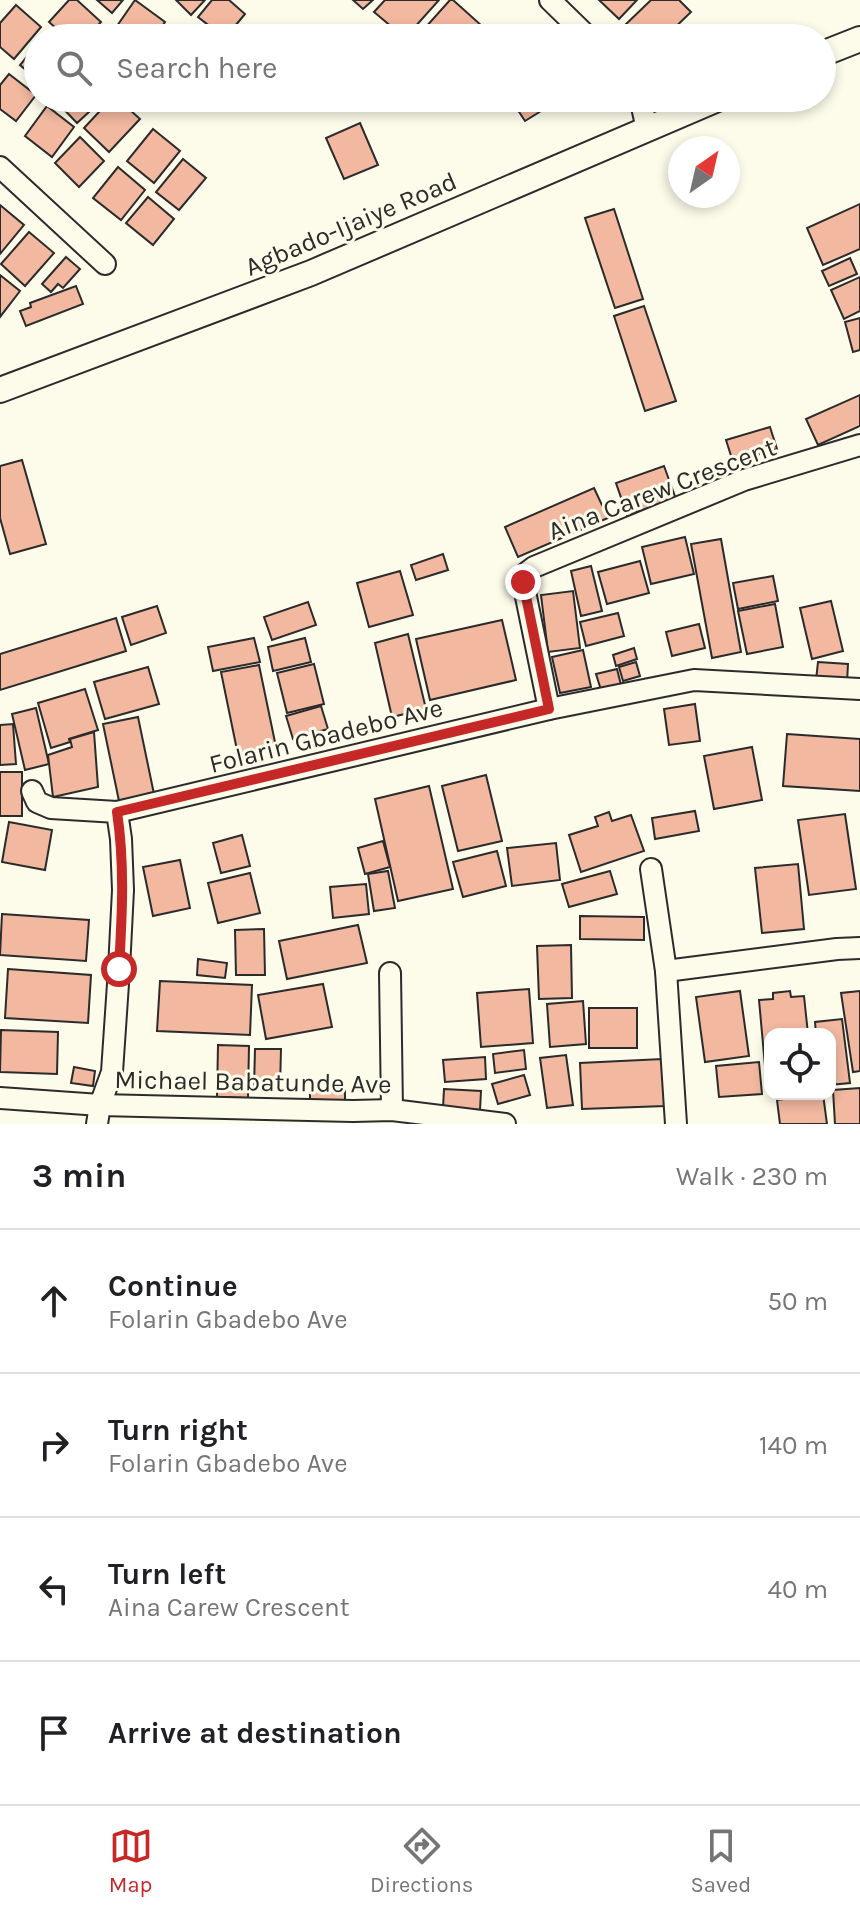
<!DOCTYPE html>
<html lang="en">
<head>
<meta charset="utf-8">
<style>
	:root { --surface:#fff; --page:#f6f6f6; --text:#202124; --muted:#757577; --line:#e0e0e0; --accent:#c62828 }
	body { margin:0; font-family:Karla,sans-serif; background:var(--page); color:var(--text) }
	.controls { position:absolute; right:24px; bottom:24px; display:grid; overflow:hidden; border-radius:16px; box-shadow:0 4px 12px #0003 }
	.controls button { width:72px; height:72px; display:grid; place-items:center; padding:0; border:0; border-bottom:2px solid var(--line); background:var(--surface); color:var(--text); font:40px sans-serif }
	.compass { position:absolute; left:668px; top:136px; width:72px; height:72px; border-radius:50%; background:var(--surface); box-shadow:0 4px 12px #0003; rotate:34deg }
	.stop { position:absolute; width:24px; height:24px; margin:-18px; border:6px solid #c62828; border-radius:50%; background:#fff }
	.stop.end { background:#c62828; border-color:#fff; box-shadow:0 2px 8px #0008 }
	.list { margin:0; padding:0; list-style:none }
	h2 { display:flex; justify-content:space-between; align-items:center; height:104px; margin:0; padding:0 32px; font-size:34px }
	h2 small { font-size:26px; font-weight:400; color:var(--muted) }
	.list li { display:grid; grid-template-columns:52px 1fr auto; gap:24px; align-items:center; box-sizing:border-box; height:144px; padding:0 32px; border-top:2px solid var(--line) }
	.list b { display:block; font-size:30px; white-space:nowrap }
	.list p { margin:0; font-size:26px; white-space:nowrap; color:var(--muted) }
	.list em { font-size:26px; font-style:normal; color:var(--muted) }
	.icon { flex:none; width:44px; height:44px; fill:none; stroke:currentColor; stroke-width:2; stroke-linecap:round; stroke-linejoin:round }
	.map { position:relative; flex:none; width:860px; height:1124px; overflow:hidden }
	.search { position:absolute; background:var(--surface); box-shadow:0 4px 12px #0003; left:24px; right:24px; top:24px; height:88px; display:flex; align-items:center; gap:20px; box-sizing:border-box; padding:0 28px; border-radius:44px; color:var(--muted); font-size:30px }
	.sheet { height:680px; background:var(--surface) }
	nav { display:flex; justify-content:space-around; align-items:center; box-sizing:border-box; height:112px; border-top:2px solid var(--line); background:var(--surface); font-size:22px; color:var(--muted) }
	nav a { display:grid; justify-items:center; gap:4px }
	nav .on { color:var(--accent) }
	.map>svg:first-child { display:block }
</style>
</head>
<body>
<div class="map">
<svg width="860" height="1124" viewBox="0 0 860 1124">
	<rect width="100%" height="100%" fill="#fdfbea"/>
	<g fill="#f2b8a0" stroke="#2b2b2b" stroke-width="2">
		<path d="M69,0H77L101,22L86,38H67L49,22Z"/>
		<path d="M97,0H123L112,13Z"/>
		<path d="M135,0L165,22L154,38H134L117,26Z"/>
		<path d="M176,0H205L191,15Z"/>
		<path d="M212,0H229L245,14L225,38L198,17Z"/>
		<path d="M353,0H373L363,9Z"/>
		<path d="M385,0H439L405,38L374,12Z"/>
		<path d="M450,0H453L482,26L472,38H416Z"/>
		<path d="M599,0H637L619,19Z"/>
		<path d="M651,0H679L691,12L664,38H635L624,26Z"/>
		<path d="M16,5L41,27L14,59L0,47V23Z"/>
		<path d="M38,43V80L20,65Z"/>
		<path d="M9,74L36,95L16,121L0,109V85Z"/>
		<path d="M57,98H104L77,123L55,100Z"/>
		<path d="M112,98H117L140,119L109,152L84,128Z"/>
		<path d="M510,98H562L525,121Z"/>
		<path d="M47,106L74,127L52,157L25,136Z"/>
		<path d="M360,123L378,165L344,179L326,138Z"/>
		<path d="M153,129L180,151L154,183L127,161Z"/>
		<path d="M80,137L104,161L79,187L55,163Z"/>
		<path d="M183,159L206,178L179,210L156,192Z"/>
		<path d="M118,167L145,190L121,220L93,198Z"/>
		<path d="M148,197L174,219L153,245L126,223Z"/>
		<path d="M860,204V249L823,265L807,228Z"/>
		<path d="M0,205L24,225L0,254Z"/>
		<path d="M614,209L643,299L615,308L585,218Z"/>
		<path d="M29,232L54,253L25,286L1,264Z"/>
		<path d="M66,257L80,269L63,288L58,284L51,292L42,284Z"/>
		<path d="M850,258L857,274L829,286L822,271Z"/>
		<path d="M0,275L20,291L0,317Z"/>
		<path d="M860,277V311L844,319L831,290Z"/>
		<path d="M76,286L83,304L26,326L20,311L31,307L30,303Z"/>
		<path d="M644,306L676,401L645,411L614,316Z"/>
		<path d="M860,318V350L853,352L845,322Z"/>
		<path d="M860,395V426L818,445L806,419Z"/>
		<path d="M770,427L777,449L733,462L726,440Z"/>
		<path d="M22,460L46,544L10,554L0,518V466Z"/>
		<path d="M664,466L676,499L627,515L616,483Z"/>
		<path d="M594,488L608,518L518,557L505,527Z"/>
		<path d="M685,537L694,574L651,584L642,547Z"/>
		<path d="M721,539L741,652L712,658L691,544Z"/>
		<path d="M443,554L448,570L416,580L411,565Z"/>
		<path d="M640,561L649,593L607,604L598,572Z"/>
		<path d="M591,566L602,611L581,616L571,571Z"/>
		<path d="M400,571L413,615L369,627L357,583Z"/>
		<path d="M773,576L778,601L738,609L733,583Z"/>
		<path d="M573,591L580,648L548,652L541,595Z"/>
		<path d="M831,601L843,651L812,659L800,608Z"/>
		<path d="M308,602L316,625L272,640L264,617Z"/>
		<path d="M775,604L783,647L747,654L738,611Z"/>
		<path d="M157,606L166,633L131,645L122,617Z"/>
		<path d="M618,613L624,636L586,646L580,622Z"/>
		<path d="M116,618L126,651L0,690V654Z"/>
		<path d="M502,620L516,680L430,700L416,639Z"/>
		<path d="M699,624L705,648L672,656L666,632Z"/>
		<path d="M408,634L426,709L392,717L375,643Z"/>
		<path d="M254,638L260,662L213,671L208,647Z"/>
		<path d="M305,638L311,662L273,671L268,647Z"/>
		<path d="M634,648L637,659L616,666L613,655Z"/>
		<path d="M583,650L591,687L560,693L552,657Z"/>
		<path d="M636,662L640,676L623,681L619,667Z"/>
		<path d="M818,662L848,664L847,683L816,680Z"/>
		<path d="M314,664L324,704L287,713L277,673Z"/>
		<path d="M259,665L276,747L238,755L221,672Z"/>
		<path d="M148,667L159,704L105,719L94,682Z"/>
		<path d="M617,669L621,685L601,690L596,674Z"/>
		<path d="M85,689L98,730L69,739L70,742L51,748L38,703Z"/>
		<path d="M695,704L700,741L669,745L664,709Z"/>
		<path d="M321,706L328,729L293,739L286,716Z"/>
		<path d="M36,708L49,764L25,770L12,714Z"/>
		<path d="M138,717L154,794L119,801L103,724Z"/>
		<path d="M13,724L16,764L0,765V725Z"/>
		<path d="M94,732L98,787L53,797L48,755L72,747L70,739Z"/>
		<path d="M787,734L860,739V791L783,786Z"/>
		<path d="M752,747L762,800L714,809L704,756Z"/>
		<rect x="0" y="772" width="22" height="44"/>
		<path d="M486,775L502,841L458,851L442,786Z"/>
		<path d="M429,786L453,889L398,901L375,799Z"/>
		<path d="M695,811L699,831L655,839L652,818Z"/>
		<path d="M609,812L612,821L631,815L644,851L581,872L569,835L598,826L595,817Z"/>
		<path d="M845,814L856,889L809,895L798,820Z"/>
		<path d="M9,822L52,830L45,870L2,862Z"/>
		<path d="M242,835L250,866L221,873L213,843Z"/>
		<path d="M383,841L390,867L365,874L358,848Z"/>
		<path d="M556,843L560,880L512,886L507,848Z"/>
		<path d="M497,851L506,886L463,897L453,862Z"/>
		<path d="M180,860L190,908L153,916L143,867Z"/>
		<path d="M798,864L804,929L762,933L755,868Z"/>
		<path d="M388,871L395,908L374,911L368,874Z"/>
		<path d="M610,871L617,894L569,907L562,884Z"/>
		<path d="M250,873L260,913L218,923L208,883Z"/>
		<path d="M366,884L369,914L333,918L330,887Z"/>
		<path d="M2,914L89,920L86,961L0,955Z"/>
		<path d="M580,916L644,917V940L580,939Z"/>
		<path d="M358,925L367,963L287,979L279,941Z"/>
		<path d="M264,929L265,975H236L235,930Z"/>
		<path d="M571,945L572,998L539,999L537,946Z"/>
		<path d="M198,959L227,963L225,978L197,975Z"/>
		<path d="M8,969L91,975L88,1023L5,1018Z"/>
		<path d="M160,981L252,985L250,1035L157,1031Z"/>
		<path d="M323,984L332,1027L266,1039L258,995Z"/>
		<path d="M529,989L533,1043L481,1047L477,993Z"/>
		<path d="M740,991L749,1056L705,1062L696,997Z"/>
		<path d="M790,991L791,997L804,996L808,1034H770V1087L767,1088L759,1000L773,999V993Z"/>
		<path d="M860,991V1071L853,1072L841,993Z"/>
		<path d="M583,1001L586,1044L550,1047L547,1004Z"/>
		<rect x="589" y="1008" width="48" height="40"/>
		<path d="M842,1019L850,1083L830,1085V1034H816L815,1022Z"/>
		<path d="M1,1030L58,1032L57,1074L0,1072Z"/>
		<path d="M218,1045L249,1046L248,1098L217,1097Z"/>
		<path d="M255,1049H281L280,1088L254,1087Z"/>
		<path d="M524,1050L526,1069L495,1073L493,1054Z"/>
		<path d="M566,1055L573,1105L547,1108L540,1058Z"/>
		<path d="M485,1057L486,1079L445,1082L443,1060Z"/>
		<path d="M662,1059L665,1106L582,1109L580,1063Z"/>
		<path d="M759,1062L762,1094L719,1097L716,1066Z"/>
		<path d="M74,1067L95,1071L93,1086L71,1083Z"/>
		<path d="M524,1075L530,1095L498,1104L492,1084Z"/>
		<path d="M860,1088V1124H835L833,1090Z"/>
		<rect x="310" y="1089" width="35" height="17"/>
		<path d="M444,1089L481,1091L480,1110L443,1108Z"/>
		<path d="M816,1094H823L827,1124H780L777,1100Z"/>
	</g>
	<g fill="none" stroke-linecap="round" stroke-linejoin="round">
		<defs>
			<g id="minor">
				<path d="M550,0L589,38"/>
				<path d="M640,98L647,129"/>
				<path d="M0,167L105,264"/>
				<path d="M549,709L523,582L526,573L534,567L744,480L860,445"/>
				<path d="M32,791L37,802L51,808L117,812"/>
				<path d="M651,869L666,971L676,1124"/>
				<path d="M666,971L837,949L860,948"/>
				<path d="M390,973L392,1110"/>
				<path d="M0,1098L100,1105L353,1111L392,1110L505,1124"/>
				<path d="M97,1124L100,1105L112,1072L119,969L123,890L121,839L117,812L549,709L694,680L860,689"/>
			</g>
			<g id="tertiary">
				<path d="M822,54L860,39"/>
				<path d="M0,390L311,273L720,98"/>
			</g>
		</defs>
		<use href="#minor" stroke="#2b2b2b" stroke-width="24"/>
		<use href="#tertiary" stroke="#2b2b2b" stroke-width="28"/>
		<use href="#minor" stroke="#fdfbea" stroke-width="20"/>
		<use href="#tertiary" stroke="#fdfbea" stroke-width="24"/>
	</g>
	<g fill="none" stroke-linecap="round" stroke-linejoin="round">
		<path stroke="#c62828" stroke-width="10" d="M119,969C122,916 125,865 117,812L549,709L523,582"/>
	</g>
	<g text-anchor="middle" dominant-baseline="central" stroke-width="6" stroke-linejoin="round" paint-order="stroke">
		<g font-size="26" fill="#2b2b2b" stroke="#fdfbea">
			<text transform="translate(351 224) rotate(-23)">Agbado-Ijaiye Road</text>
			<text transform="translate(662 489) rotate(-21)">Aina Carew Crescent</text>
			<text transform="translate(326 736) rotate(-14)">Folarin Gbadebo Ave</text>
			<text transform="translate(253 1082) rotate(1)">Michael Babatunde Ave</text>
		</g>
	</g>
</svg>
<div class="controls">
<button><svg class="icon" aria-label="locate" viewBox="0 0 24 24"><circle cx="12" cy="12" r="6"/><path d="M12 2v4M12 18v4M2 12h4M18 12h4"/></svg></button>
</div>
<svg class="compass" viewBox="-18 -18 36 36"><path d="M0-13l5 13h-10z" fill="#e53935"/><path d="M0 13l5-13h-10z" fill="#757577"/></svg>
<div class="stop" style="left:119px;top:969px"></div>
<div class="stop end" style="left:523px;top:582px"></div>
<div class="search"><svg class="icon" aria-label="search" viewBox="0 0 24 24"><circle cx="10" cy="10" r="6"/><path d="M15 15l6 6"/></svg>Search here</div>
</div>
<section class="sheet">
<h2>3 min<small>Walk · 230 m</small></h2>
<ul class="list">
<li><svg class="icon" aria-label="ahead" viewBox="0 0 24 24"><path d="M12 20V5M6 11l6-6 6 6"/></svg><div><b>Continue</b><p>Folarin Gbadebo Ave</p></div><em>50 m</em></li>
<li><svg class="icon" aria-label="right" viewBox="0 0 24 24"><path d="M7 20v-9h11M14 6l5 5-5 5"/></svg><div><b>Turn right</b><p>Folarin Gbadebo Ave</p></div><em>140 m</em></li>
<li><svg class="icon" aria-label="left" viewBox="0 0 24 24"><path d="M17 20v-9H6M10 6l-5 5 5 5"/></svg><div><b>Turn left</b><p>Aina Carew Crescent</p></div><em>40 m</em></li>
<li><svg class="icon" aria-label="arrive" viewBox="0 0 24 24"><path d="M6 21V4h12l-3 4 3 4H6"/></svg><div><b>Arrive at destination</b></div></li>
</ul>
</section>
<nav>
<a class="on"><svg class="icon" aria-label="map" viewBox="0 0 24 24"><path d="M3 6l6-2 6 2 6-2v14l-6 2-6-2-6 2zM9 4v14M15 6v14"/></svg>Map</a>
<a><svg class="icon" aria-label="directions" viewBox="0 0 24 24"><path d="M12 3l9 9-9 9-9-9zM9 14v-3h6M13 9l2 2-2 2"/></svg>Directions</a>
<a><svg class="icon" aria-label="saved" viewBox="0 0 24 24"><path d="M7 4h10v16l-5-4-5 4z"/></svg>Saved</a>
</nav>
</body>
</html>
